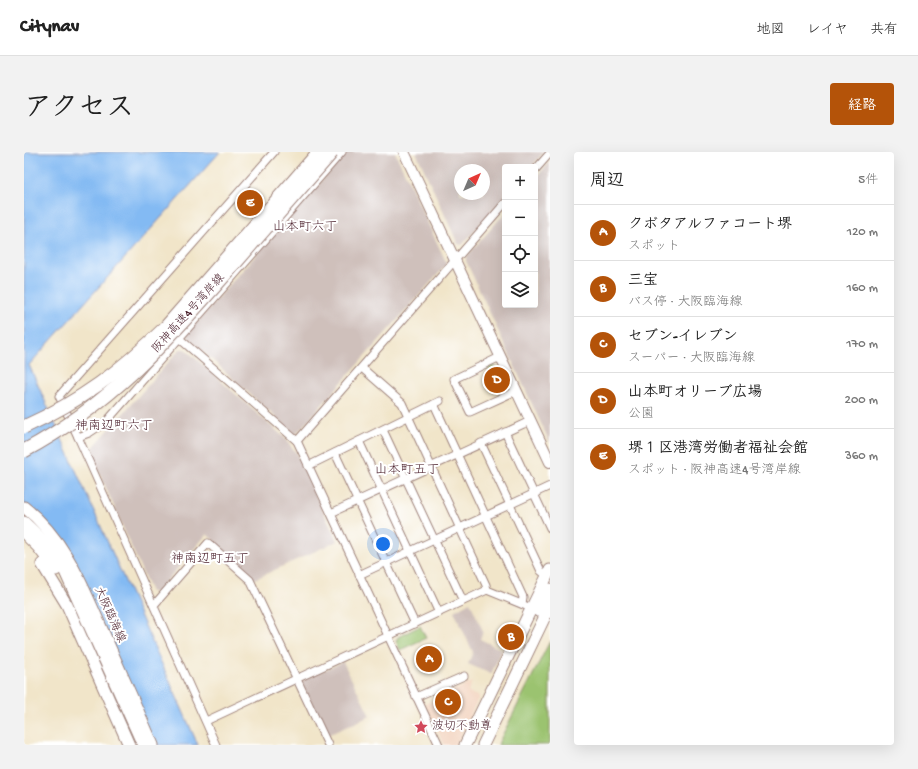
<!DOCTYPE html>
<html lang="ja">
<head>
<meta charset="utf-8">
<style>
	:root { --surface:#fff; --page:#f2f2f2; --text:#222; --muted:#767676; --line:#e0e0e0; --accent:#b45309 }
	body { margin:0; font-family:"Gochi Hand","Klee One",sans-serif; background:var(--page); color:var(--text) }
	.controls { position:absolute; right:12px; top:12px; display:grid; overflow:hidden; border-radius:4px; box-shadow:0 4px 16px #0002 }
	.controls button { width:36px; height:36px; display:grid; place-items:center; padding:0; border:0; border-bottom:1px solid var(--line); background:var(--surface); color:var(--text); font:20px sans-serif }
	.compass { position:absolute; left:430px; top:12px; width:36px; height:36px; border-radius:50%; background:var(--surface); box-shadow:0 4px 16px #0002; rotate:44deg }
	.you { position:absolute; left:359px; top:392px; width:14px; height:14px; margin:-10px; border:3px solid #fff; border-radius:50%; background:#1a73e8; box-shadow:0 0 0 6px #1a73e833 }
	.badge { display:grid; place-items:center; width:26px; height:26px; border-radius:50%; background:var(--accent); color:#fff; font-size:13px; font-weight:700 }
	.pin { position:absolute; translate:-50% -50%; border:2px solid #fff; box-shadow:0 1px 4px #0006 }
	.list { margin:0; padding:0; list-style:none }
	h2 { display:flex; justify-content:space-between; align-items:center; height:52px; margin:0; padding:0 16px; font-size:17px }
	h2 small { font-size:13px; font-weight:400; color:var(--muted) }
	.list li { display:grid; grid-template-columns:26px 1fr auto; gap:12px; align-items:center; box-sizing:border-box; height:56px; padding:0 16px; border-top:1px solid var(--line) }
	.list b { display:block; font-size:15px; white-space:nowrap }
	.list p { margin:0; font-size:13px; white-space:nowrap; color:var(--muted) }
	.list em { font-size:13px; font-style:normal; color:var(--muted) }
	.icon { flex:none; width:22px; height:22px; fill:none; stroke:currentColor; stroke-width:2; stroke-linecap:round; stroke-linejoin:round }
	.map { position:relative; flex:none; width:526px; height:593px; overflow:hidden; border-radius:4px }
	header { display:flex; align-items:center; gap:24px; box-sizing:border-box; height:56px; padding:0 20px; background:var(--surface); border-bottom:1px solid var(--line) }
	header strong { font-size:19px }
	nav { display:flex; gap:22px; margin-inline-start:auto; font-size:14px }
	.intro { display:flex; align-items:center; justify-content:space-between; box-sizing:border-box; height:96px; padding:0 24px }
	h1 { margin:0; font-size:28px }
	.button { padding:10px 18px; border-radius:4px; background:var(--accent); color:#fff; font-size:14px; font-weight:700 }
	main { display:flex; gap:24px; padding:0 24px }
	aside { flex:1; background:var(--surface); border-radius:4px; box-shadow:0 4px 16px #0002 }
	.map>svg:first-child { display:block }
</style>
</head>
<body>
<header>
<strong>Citynav</strong>
<nav><a>地図</a><a>レイヤ</a><a>共有</a></nav>
</header>
<div class="intro"><h1>アクセス</h1><a class="button">経路</a></div>
<main>
<div class="map">
<svg width="526" height="593" viewBox="0 0 526 593">
	<rect width="100%" height="100%" fill="#fff"/>
	<filter id="ink" filterUnits="userSpaceOnUse"><feTurbulence type="fractalNoise" baseFrequency=".025" numOctaves="2"/><feDisplacementMap in="SourceGraphic" scale="8" xChannelSelector="R" yChannelSelector="G"/><feConvolveMatrix kernelMatrix="1 2 1 2 8 2 1 2 1" color-interpolation-filters="sRGB"/></filter>
	<filter id="wash" filterUnits="userSpaceOnUse"><feTurbulence type="fractalNoise" baseFrequency=".012" numOctaves="4" result="noise"/><feDisplacementMap in="SourceGraphic" scale="16" xChannelSelector="R" yChannelSelector="G"/><feGaussianBlur stdDeviation="0.9" result="paint"/><feColorMatrix in="noise" values="0 0 0 0 0 0 0 0 0 0 0 0 0 0 0 0 0 1.4 0 .05"/><feComposite in="paint" operator="in"/></filter>
	<g filter="url(#wash)">
		<rect width="100%" height="100%" fill="#f1e5c9"/>
		<path fill="#f3d4bf" d="M448,530L444,540L455,545L432,593H420L401,552Z"/>
		<g fill="#cfc0bb" fill-rule="evenodd">
			<path d="M323,0H371L423,112L271,283L163,185V181Z"/>
			<path d="M392,0H520L507,15H481V44L438,93L434,92ZM436,18H460V42H436Z"/>
			<path d="M526,10V291L442,109V105L481,61V153H511V27Z"/>
			<path d="M156,197H161L263,288L269,298L272,300L313,389L229,428L192,394L191,390L183,382L133,440H127L66,299Z"/>
			<path d="M446,450L459,479L456,487L478,498L467,522L444,512L449,500L430,459Z"/>
			<path d="M319,510L346,564L302,584L277,532L282,526Z"/>
		</g>
		<g fill="#9bc36f" stroke="#72714d">
			<path d="M470,213L482,240L476,242L464,216Z"/>
			<path d="M396,474L402,486L376,498L372,489L374,485Z"/>
			<path d="M526,489V593H474L475,590Z"/>
		</g>
		<path fill="#83baf3" stroke="#666c8f" d="M0,0H196L5,213L174,593H123L42,409L0,355Z"/>
	</g>
	<g filter="url(#ink)">
		<g fill="none" stroke-linecap="round" stroke-linejoin="round">
			<defs>
				<g id="street">
					<path d="M511,18L526,1"/>
					<path d="M156,187L273,289L415,593"/>
					<path d="M476,205L430,227L446,260L492,239"/>
					<path d="M338,216L378,251L462,433L463,438"/>
					<path d="M410,252L499,445L498,452"/>
					<path d="M359,278L439,449"/>
					<path d="M481,280L526,376"/>
					<path d="M54,285L35,244L250,0"/>
					<path d="M273,289L481,51"/>
					<path d="M335,289L415,461"/>
					<path d="M457,291L517,419L523,424"/>
					<path d="M311,301L391,472"/>
					<path d="M284,314L416,249"/>
					<path d="M307,361L506,269"/>
					<path d="M335,423L526,334"/>
					<path d="M130,453L184,391L226,428L304,593"/>
					<path d="M392,545L440,524"/>
					<path d="M182,569L463,438L507,456"/>
					<path d="M192,593L54,285L65,281L83,269L318,0"/>
				</g>
				<path id="secondary" d="M380,0L526,310"/>
				<g id="primary">
					<path d="M0,355C42,388 59,435 80,482C96,519 113,556 129,593"/>
					<path d="M0,370L18,387L38,413L119,593"/>
					<path d="M0,381L14,395L32,418"/>
					<path d="M18,412L43,453L105,593"/>
					<path d="M514,459L526,437"/>
					<path d="M441,593L526,418"/>
					<path d="M459,593L526,454"/>
				</g>
			</defs>
			<use href="#street" stroke="#9e827a" stroke-width="9"/>
			<use href="#secondary" stroke="#9e827a" stroke-width="12"/>
			<use href="#primary" stroke="#9e827a" stroke-width="13"/>
			<use href="#street" stroke="#fff" stroke-width="7"/>
			<use href="#secondary" stroke="#fff" stroke-width="10"/>
			<use href="#primary" stroke="#fff" stroke-width="11"/>
			<defs>
				<g id="highway-bridge">
					<path d="M0,275C57,249 97,219 142,175L295,0"/>
					<path d="M0,299C85,254 144,188 206,117C240,78 274,39 308,0"/>
				</g>
			</defs>
			<use href="#highway-bridge" stroke="#9e827a" stroke-width="15" stroke-linecap="butt"/>
			<use href="#highway-bridge" stroke="#fff" stroke-width="13"/>
		</g>
	</g>
	<defs>
		<symbol id="sight-bare" viewBox="-9 -9 18 18"><path d="M0-6L1.8-2.2L6-1.7L2.9 1.2L3.7 5.4L0 3.3L-3.7 5.4L-2.9 1.2L-6-1.7L-1.8-2.2Z" fill="#d1495b" stroke="#fff" stroke-width="2.5" paint-order="stroke"/></symbol>
	</defs>
	<g fill-rule="evenodd">
		<use href="#sight-bare" x="387" y="565" width="20" height="20"/>
	</g>
	<g text-anchor="middle" dominant-baseline="central" stroke-width="4" stroke-linejoin="round" paint-order="stroke">
		<g font-size="12" fill="#4a1f2b" stroke="#fff">
			<text transform="translate(165 162) rotate(-48)">阪神高速4号湾岸線</text>
			<text transform="translate(85 463) rotate(66)">大阪臨海線</text>
		</g>
		<g font-size="12" fill="#4a1f2b" stroke="#fff" text-anchor="start">
			<text x="408" y="575">波切不動尊</text>
		</g>
		<g font-size="13" fill="#4a1f2b" stroke="#fff">
			<text x="281" y="75">山本町六丁</text>
			<text x="90" y="274">神南辺町六丁</text>
			<text x="383" y="318">山本町五丁</text>
			<text x="186" y="407">神南辺町五丁</text>
		</g>
	</g>
</svg>
<div class="controls">
<button>+</button>
<button>−</button>
<button><svg class="icon" aria-label="locate" viewBox="0 0 24 24"><circle cx="12" cy="12" r="6"/><path d="M12 2v4M12 18v4M2 12h4M18 12h4"/></svg></button>
<button><svg class="icon" aria-label="layers" viewBox="0 0 24 24"><path d="M12 4l9 5-9 5-9-5zM3 14l9 5 9-5"/></svg></button>
</div>
<svg class="compass" viewBox="-18 -18 36 36"><path d="M0-13l5 13h-10z" fill="#e53935"/><path d="M0 13l5-13h-10z" fill="#767676"/></svg>
<div class="you"></div>
<div class="pin badge" style="left:405px;top:507px">A</div>
<div class="pin badge" style="left:487px;top:485px">B</div>
<div class="pin badge" style="left:424px;top:550px">C</div>
<div class="pin badge" style="left:473px;top:228px">D</div>
<div class="pin badge" style="left:226px;top:51px">E</div>
</div>
<aside>
<h2>周辺<small>5件</small></h2>
<ul class="list">
<li><span class="badge">A</span><div><b>クボタアルファコート堺</b><p>スポット</p></div><em>120 m</em></li>
<li><span class="badge">B</span><div><b>三宝</b><p>バス停 · 大阪臨海線</p></div><em>160 m</em></li>
<li><span class="badge">C</span><div><b>セブン-イレブン</b><p>スーパー · 大阪臨海線</p></div><em>170 m</em></li>
<li><span class="badge">D</span><div><b>山本町オリーブ広場</b><p>公園</p></div><em>200 m</em></li>
<li><span class="badge">E</span><div><b>堺１区港湾労働者福祉会館</b><p>スポット · 阪神高速4号湾岸線</p></div><em>360 m</em></li>
</ul>
</aside>
</main>
</body>
</html>
